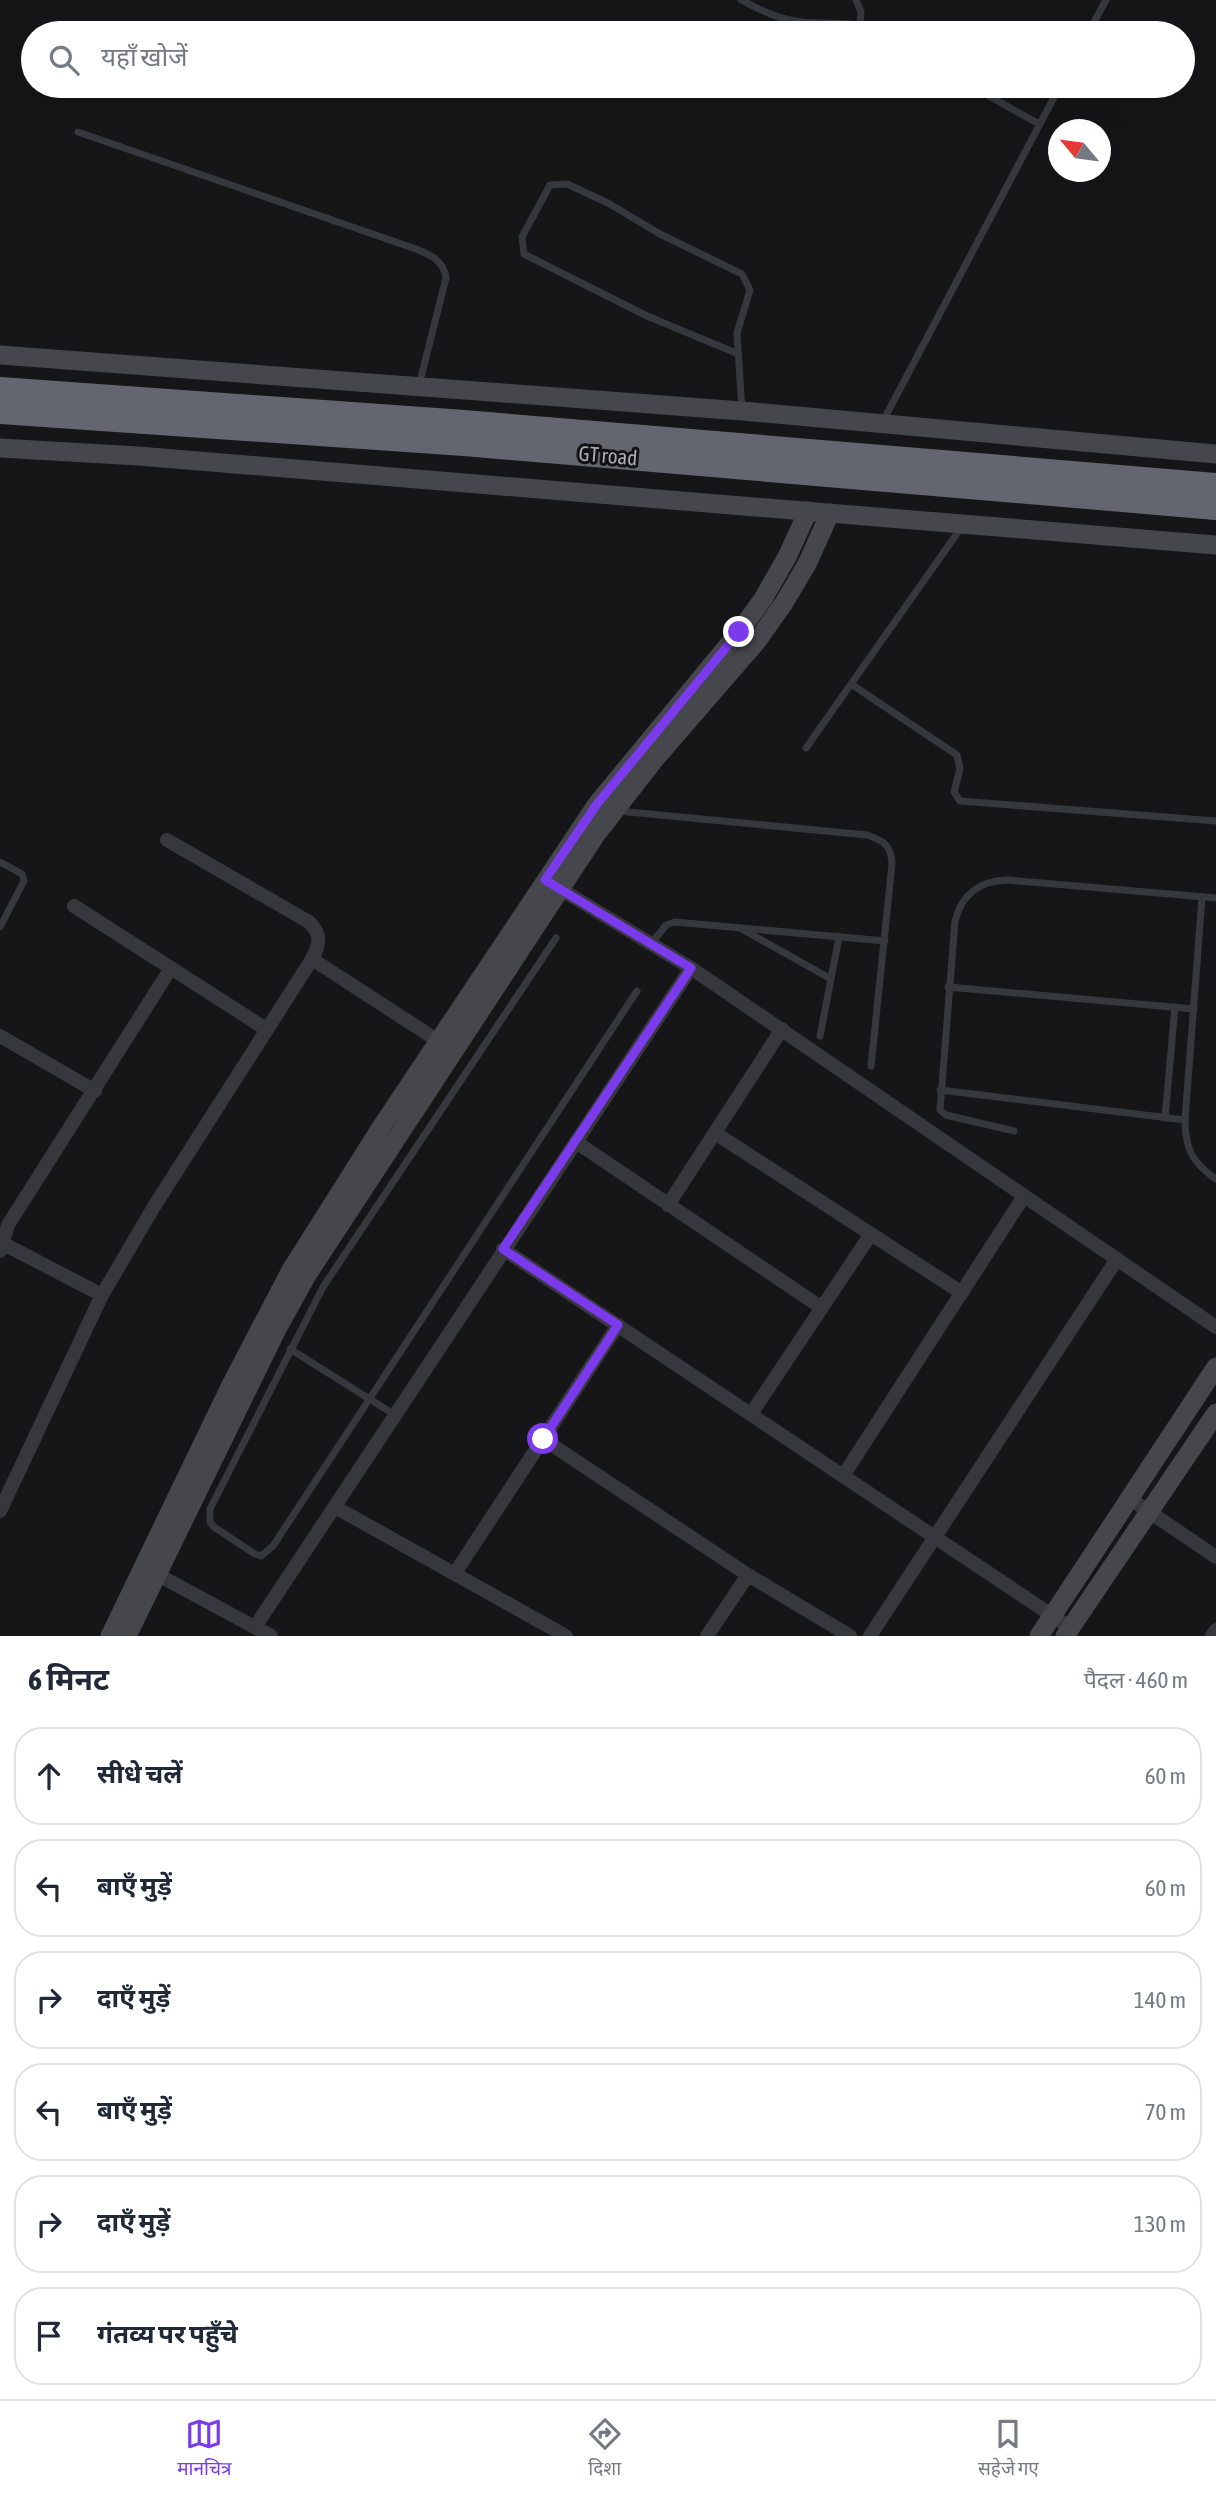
<!DOCTYPE html>
<html lang="hi">
<head>
<meta charset="utf-8">
<style>
	:root { --surface:#fff; --page:#f6f6f7; --text:#1f2937; --muted:#747a83; --line:#e0e1e3; --accent:#7c3aed }
	body { margin:0; font-family:"Asap Condensed","Noto Sans Devanagari",sans-serif; background:var(--page); color:var(--text) }
	.compass { position:absolute; left:1048px; top:119px; width:63px; height:63px; border-radius:50%; background:var(--surface); box-shadow:0 7px 28px #0002; rotate:299deg }
	.stop { position:absolute; width:21px; height:21px; margin:-16px; border:5px solid #7c3aed; border-radius:50%; background:#fff }
	.stop.end { background:#7c3aed; border-color:#fff; box-shadow:0 2px 7px #0008 }
	.list { margin:0; padding:0; list-style:none }
	h2 { display:flex; justify-content:space-between; align-items:center; height:91px; margin:0; padding:0 28px; font-size:30px }
	h2 small { font-size:23px; font-weight:400; color:var(--muted) }
	.list li { display:grid; grid-template-columns:46px 1fr auto; gap:21px; align-items:center; box-sizing:border-box; height:98px; margin:0 14px 14px; padding:0 14px; border:2px solid var(--line); border-radius:28px }
	.list b { display:block; font-size:26px; white-space:nowrap }
	.list em { font-size:23px; font-style:normal; color:var(--muted) }
	.icon { flex:none; width:38px; height:38px; fill:none; stroke:currentColor; stroke-width:2; stroke-linecap:round; stroke-linejoin:round }
	.map { position:relative; flex:none; width:1216px; height:1636px; overflow:hidden }
	.search { position:absolute; background:var(--surface); box-shadow:0 7px 28px #0002; left:21px; right:21px; top:21px; height:77px; display:flex; align-items:center; gap:18px; box-sizing:border-box; padding:0 24px; border-radius:38px; color:var(--muted); font-size:26px }
	.sheet { height:763px; background:var(--surface) }
	nav { display:flex; justify-content:space-around; align-items:center; box-sizing:border-box; height:98px; border-top:2px solid var(--line); background:var(--surface); font-size:19px; color:var(--muted) }
	nav a { display:grid; justify-items:center; gap:4px }
	nav .on { color:var(--accent) }
	.map>svg:first-child { display:block }
</style>
</head>
<body>
<div class="map">
<svg width="1216" height="1636" viewBox="0 0 1216 1636">
	<rect width="100%" height="100%" fill="#161618"/>
	<g fill="none" stroke-linecap="round" stroke-linejoin="round">
		<g stroke="#37383d" stroke-width="7">
			<path d="M741,0C762,11 780,20 803,22C831,25 853,19 879,33"/>
			<path d="M856,0L861,12L860,24"/>
			<path d="M1088,33L1106,0"/>
			<path d="M971,86L1039,124"/>
			<path d="M78,132L416,249C431,255 444,261 446,278L419,385"/>
			<path d="M736,353L647,316L524,254L522,237L550,185L567,184L608,203L660,234L742,274L750,290L737,333L742,410"/>
			<path d="M882,423L1060,86"/>
			<path d="M851,684L957,755L960,769L954,792L960,801L1216,821"/>
			<path d="M806,748L963,525"/>
			<path d="M618,811L867,835C884,841 891,845 892,864L871,1066"/>
			<path d="M0,862L22,874L24,881L0,927"/>
			<path d="M740,928L831,979"/>
			<path d="M556,938L323,1287L210,1509V1522L214,1527L255,1554L261,1556L273,1546L637,991"/>
			<path d="M652,943L666,925L675,922L885,941"/>
			<path d="M948,987L1194,1009"/>
			<path d="M820,1036L839,937"/>
			<path d="M940,1090L1185,1120L1202,897"/>
			<path d="M1165,1118L1175,1007"/>
			<path d="M1185,1120C1185,1148 1192,1163 1216,1179"/>
			<path d="M1014,1131L946,1115L940,1110L955,921C962,893 980,881 1007,880L1216,898"/>
			<path d="M290,1349L395,1415"/>
		</g>
		<g stroke="#37383d" stroke-width="14">
			<path d="M552,884L691,968L1216,1327"/>
			<path d="M74,906L266,1029"/>
			<path d="M312,959L446,1046"/>
			<path d="M0,1036L95,1091"/>
			<path d="M715,1133L962,1293"/>
			<path d="M576,1142L822,1308"/>
			<path d="M668,1205L782,1029"/>
			<path d="M0,1242L102,1295"/>
			<path d="M503,1249L1071,1628"/>
			<path d="M0,1251L8,1225L171,968"/>
			<path d="M751,1414L871,1234"/>
			<path d="M543,1439L748,1575L850,1636"/>
			<path d="M843,1476L1024,1196"/>
			<path d="M1129,1498L1216,1557"/>
			<path d="M335,1507L566,1636"/>
			<path d="M0,1511L102,1295L155,1205L312,959C320,943 322,935 309,922L167,840"/>
			<path d="M149,1570L271,1636"/>
			<path d="M455,1573L618,1325"/>
			<path d="M255,1627L691,968"/>
			<path d="M707,1636L748,1575"/>
			<path d="M870,1636L1117,1259"/>
			<path d="M1212,1636L1216,1630"/>
		</g>
		<g stroke="#45474d" stroke-width="19">
			<path d="M0,355L742,411L1216,454"/>
			<path d="M0,448L138,456L1216,545"/>
			<path d="M110,1636L229,1389L291,1270L382,1126L597,804L739,632L763,599L787,557L808,511"/>
			<path d="M127,1636L276,1331L307,1275L595,836L655,759L757,641L784,603L807,564L830,513"/>
			<path d="M1039,1636L1216,1367"/>
			<path d="M1065,1636L1216,1413"/>
		</g>
		<g stroke="#63666e" stroke-width="26">
			<path d="M0,390L464,423L1216,486"/>
			<path d="M0,411L464,443L1216,507"/>
		</g>
	</g>
	<g fill="none" stroke-linecap="round" stroke-linejoin="round">
		<path stroke="#7c3aed" stroke-width="9" d="M543,1439L618,1325L503,1249L691,968L545,880L597,804L739,632"/>
	</g>
	<g text-anchor="middle" dominant-baseline="central" stroke-width="6" stroke-linejoin="round" paint-order="stroke">
		<g font-size="21" fill="#a8adb8" stroke="#111113">
			<text transform="translate(608 455) rotate(5)">GT road</text>
		</g>
	</g>
</svg>
<svg class="compass" viewBox="-18 -18 36 36"><path d="M0-13l5 13h-10z" fill="#e53935"/><path d="M0 13l5-13h-10z" fill="#747a83"/></svg>
<div class="stop" style="left:543px;top:1439px"></div>
<div class="stop end" style="left:739px;top:632px"></div>
<div class="search"><svg class="icon" aria-label="search" viewBox="0 0 24 24"><circle cx="10" cy="10" r="6"/><path d="M15 15l6 6"/></svg>यहाँ खोजें</div>
</div>
<section class="sheet">
<h2>6 मिनट<small>पैदल · 460 m</small></h2>
<ul class="list">
<li><svg class="icon" aria-label="ahead" viewBox="0 0 24 24"><path d="M12 20V5M6 11l6-6 6 6"/></svg><div><b>सीधे चलें</b></div><em>60 m</em></li>
<li><svg class="icon" aria-label="left" viewBox="0 0 24 24"><path d="M17 20v-9H6M10 6l-5 5 5 5"/></svg><div><b>बाएँ मुड़ें</b></div><em>60 m</em></li>
<li><svg class="icon" aria-label="right" viewBox="0 0 24 24"><path d="M7 20v-9h11M14 6l5 5-5 5"/></svg><div><b>दाएँ मुड़ें</b></div><em>140 m</em></li>
<li><svg class="icon" aria-label="left" viewBox="0 0 24 24"><path d="M17 20v-9H6M10 6l-5 5 5 5"/></svg><div><b>बाएँ मुड़ें</b></div><em>70 m</em></li>
<li><svg class="icon" aria-label="right" viewBox="0 0 24 24"><path d="M7 20v-9h11M14 6l5 5-5 5"/></svg><div><b>दाएँ मुड़ें</b></div><em>130 m</em></li>
<li><svg class="icon" aria-label="arrive" viewBox="0 0 24 24"><path d="M6 21V4h12l-3 4 3 4H6"/></svg><div><b>गंतव्य पर पहुँचे</b></div></li>
</ul>
</section>
<nav>
<a class="on"><svg class="icon" aria-label="map" viewBox="0 0 24 24"><path d="M3 6l6-2 6 2 6-2v14l-6 2-6-2-6 2zM9 4v14M15 6v14"/></svg>मानचित्र</a>
<a><svg class="icon" aria-label="directions" viewBox="0 0 24 24"><path d="M12 3l9 9-9 9-9-9zM9 14v-3h6M13 9l2 2-2 2"/></svg>दिशा</a>
<a><svg class="icon" aria-label="saved" viewBox="0 0 24 24"><path d="M7 4h10v16l-5-4-5 4z"/></svg>सहेजे गए</a>
</nav>
</body>
</html>
